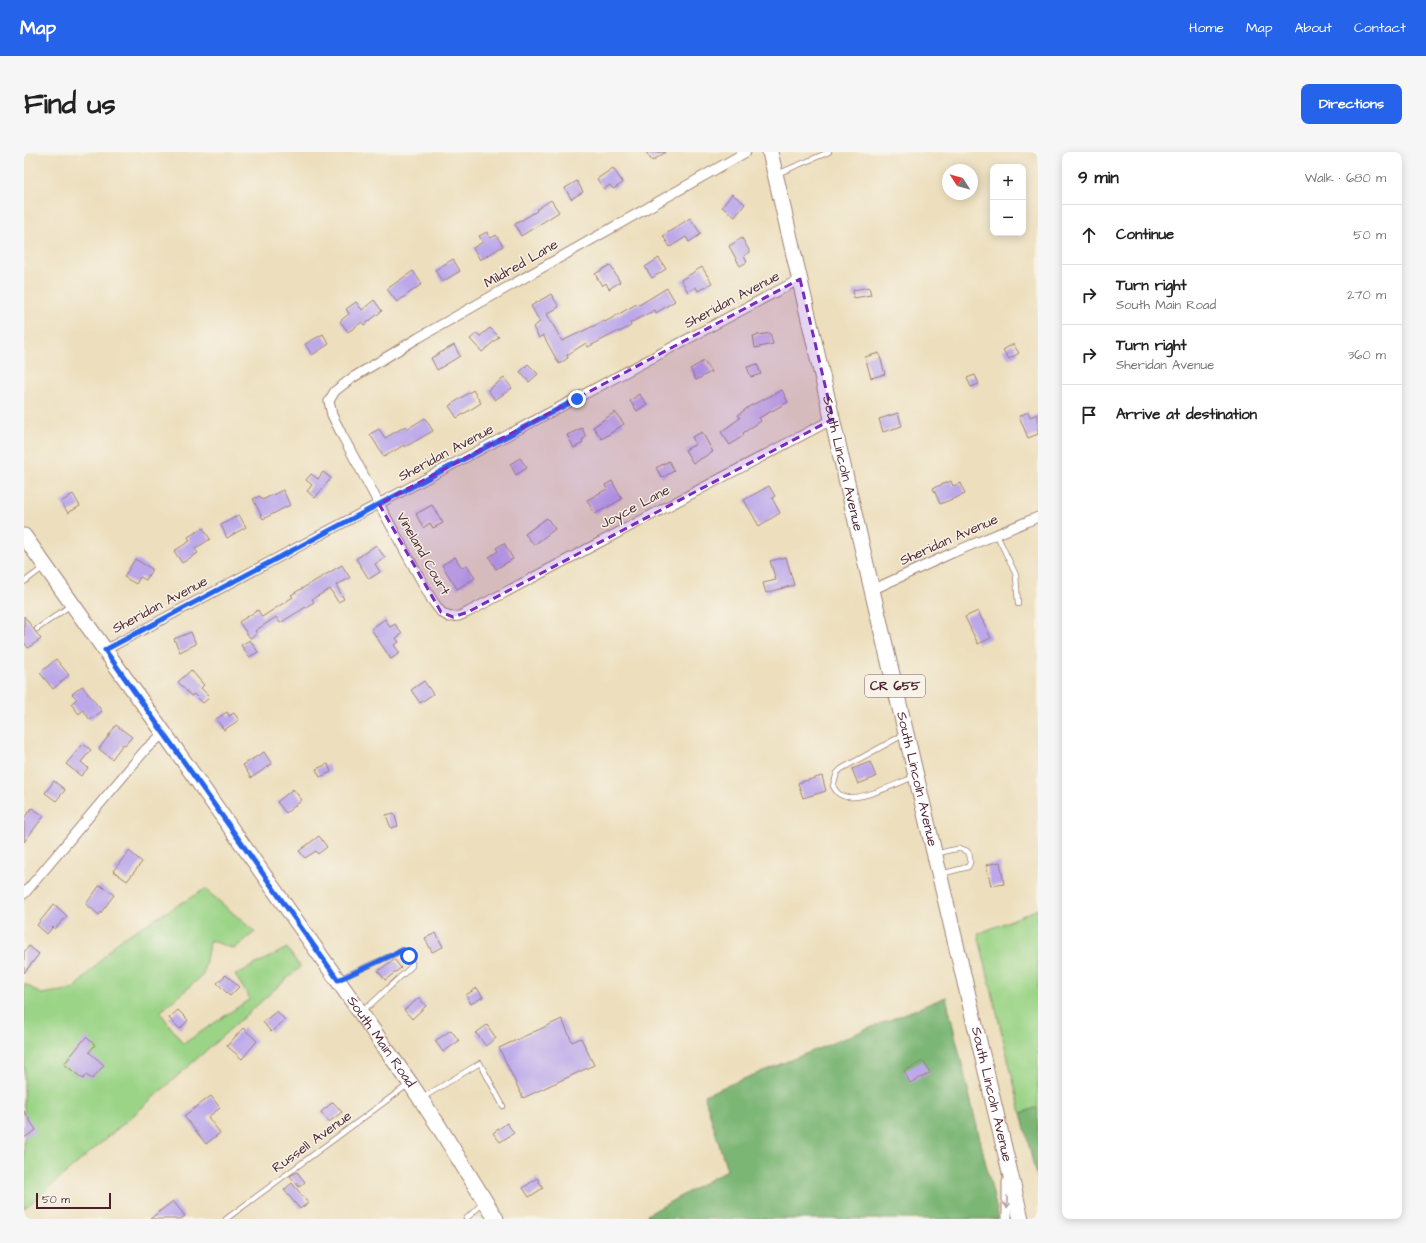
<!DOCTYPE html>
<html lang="en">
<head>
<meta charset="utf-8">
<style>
	:root { --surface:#fff; --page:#f6f6f6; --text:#222; --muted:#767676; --line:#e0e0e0; --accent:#2563eb }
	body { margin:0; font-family:"Architects Daughter",sans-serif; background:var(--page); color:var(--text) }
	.controls { position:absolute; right:12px; top:12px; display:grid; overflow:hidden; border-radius:8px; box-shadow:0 2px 10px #0003 }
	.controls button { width:36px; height:36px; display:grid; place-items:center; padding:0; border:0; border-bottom:1px solid var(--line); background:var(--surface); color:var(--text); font:20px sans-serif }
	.compass { position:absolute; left:918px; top:12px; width:36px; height:36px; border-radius:50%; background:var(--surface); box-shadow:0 2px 10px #0003; rotate:306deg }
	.scale { position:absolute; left:12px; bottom:10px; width:75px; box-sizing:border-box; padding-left:4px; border:2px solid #4a1f2b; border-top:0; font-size:11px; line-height:14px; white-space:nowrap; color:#4a1f2b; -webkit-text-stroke:3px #f7f3e8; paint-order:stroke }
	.stop { position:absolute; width:12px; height:12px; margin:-9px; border:3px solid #2563eb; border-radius:50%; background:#fff }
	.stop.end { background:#2563eb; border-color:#fff; box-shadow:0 1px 4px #0008 }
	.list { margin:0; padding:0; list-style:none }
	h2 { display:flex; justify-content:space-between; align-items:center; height:52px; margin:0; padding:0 16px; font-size:17px }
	h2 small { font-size:13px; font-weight:400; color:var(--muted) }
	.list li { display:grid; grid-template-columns:26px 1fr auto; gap:12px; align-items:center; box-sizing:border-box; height:60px; padding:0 16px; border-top:1px solid var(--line) }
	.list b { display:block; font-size:15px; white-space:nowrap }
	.list p { margin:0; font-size:13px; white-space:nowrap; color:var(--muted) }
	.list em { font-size:13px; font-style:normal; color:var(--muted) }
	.icon { flex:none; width:22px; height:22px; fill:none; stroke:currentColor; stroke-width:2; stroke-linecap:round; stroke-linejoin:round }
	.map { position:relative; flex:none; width:1014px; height:1067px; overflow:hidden; border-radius:8px }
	header { display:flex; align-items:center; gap:24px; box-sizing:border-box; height:56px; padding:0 20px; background:var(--accent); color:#fff }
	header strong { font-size:19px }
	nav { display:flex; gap:22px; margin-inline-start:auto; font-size:14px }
	.intro { display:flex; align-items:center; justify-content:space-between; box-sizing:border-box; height:96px; padding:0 24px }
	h1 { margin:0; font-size:28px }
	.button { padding:10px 18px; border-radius:8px; background:var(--accent); color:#fff; font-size:14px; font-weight:700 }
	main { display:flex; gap:24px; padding:0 24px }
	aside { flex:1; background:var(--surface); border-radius:8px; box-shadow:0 2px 10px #0003 }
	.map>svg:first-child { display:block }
</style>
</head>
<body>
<header>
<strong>Map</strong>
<nav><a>Home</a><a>Map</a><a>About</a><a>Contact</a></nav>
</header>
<div class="intro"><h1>Find us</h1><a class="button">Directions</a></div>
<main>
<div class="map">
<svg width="1014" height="1067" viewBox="0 0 1014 1067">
	<rect width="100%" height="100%" fill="#f7f3e8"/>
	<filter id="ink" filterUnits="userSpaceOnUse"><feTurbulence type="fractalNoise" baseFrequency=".025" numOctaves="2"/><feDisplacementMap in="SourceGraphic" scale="8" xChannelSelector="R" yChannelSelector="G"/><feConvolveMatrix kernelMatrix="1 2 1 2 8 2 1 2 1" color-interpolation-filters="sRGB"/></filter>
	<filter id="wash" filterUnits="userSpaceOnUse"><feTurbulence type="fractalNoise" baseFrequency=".012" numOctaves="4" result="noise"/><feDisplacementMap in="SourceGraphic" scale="16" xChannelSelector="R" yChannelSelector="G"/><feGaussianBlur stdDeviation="0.9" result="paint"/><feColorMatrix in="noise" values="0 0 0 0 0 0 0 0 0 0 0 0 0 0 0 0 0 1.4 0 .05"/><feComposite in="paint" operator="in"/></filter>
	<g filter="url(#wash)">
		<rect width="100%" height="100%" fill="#eddfbd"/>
		<g fill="#9bd487" stroke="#727a59">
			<path d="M181,737L231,780L210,797L186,788L179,823L136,860L159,892L226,847L211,823L263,796L276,815L113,960L0,1057V831L17,842L50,837L94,789Z"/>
			<path d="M1014,757V955L997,961L954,782Z"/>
		</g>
		<g fill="#7cb674" stroke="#636a50">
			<path d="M922,845L975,1067H626L623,1063L703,1018L680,943Z"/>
			<path d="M1014,955V1032L997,961Z"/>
		</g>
		<g id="blocks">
			<g fill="#bba7ea">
				<path d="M622,0H642L628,9Z"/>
				<path d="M589,16L599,31L589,37L586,33L580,37L573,27Z"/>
				<path d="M553,29L559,40L547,47L541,36Z"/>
				<path d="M708,42L721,52L711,65L698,55Z"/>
				<path d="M527,48L535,60L497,84L491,72L513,59L512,58Z"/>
				<path d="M666,66L677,82L665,90L662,85L646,95L639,84Z"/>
				<path d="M463,80L467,86L472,83L479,94L456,108L449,96L459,90L455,84Z"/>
				<path d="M718,86L726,100L720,104L723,110L716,114L705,94Z"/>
				<path d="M635,106L642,117L628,126L621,115Z"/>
				<path d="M429,107L436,119L418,130L411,118Z"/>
				<path d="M586,113L596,130L585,137L582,131L578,134L571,122Z"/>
				<path d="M678,115L688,131L674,139L672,135L664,140L657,128Z"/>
				<path d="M389,119L398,132L373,150L363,137Z"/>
				<path d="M845,135L847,143L830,146L829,138Z"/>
				<path d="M643,136L651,149L632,161L631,158L606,171L607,174L595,180V179L564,195L562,191L543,203L544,206L535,212L519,183L515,186L509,175L516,170L507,154L527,142L535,155L523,162L538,189L580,169L581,170L614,151L615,153Z"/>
				<path d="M350,148L358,159L340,173L338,170L324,180L316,169L325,162L322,157L332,150L338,158Z"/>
				<path d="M466,176L475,185L458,200L446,187L453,181L456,184Z"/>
				<path d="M746,181L749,192L731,196L729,184Z"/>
				<path d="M299,182L305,192L288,203L281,192Z"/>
				<path d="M989,192L995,201L985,207L979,198Z"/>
				<path d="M430,193L436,204L413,218L407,206Z"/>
				<path d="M855,201L861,222L847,226L841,205Z"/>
				<path d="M680,209L687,220L672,228L666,217Z"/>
				<path d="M504,212L514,222L505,230L496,220Z"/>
				<path d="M733,212L737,222L727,225L723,215Z"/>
				<path d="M951,223L955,232L947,235L943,226Z"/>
				<path d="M480,226L488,236L471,248L464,238Z"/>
				<path d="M449,238L457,251L433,266L425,254Z"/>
				<path d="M758,238L764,250L735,266L737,269L719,281L720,283L706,293L697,280L716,266L714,263L726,254Z"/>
				<path d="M615,242L623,252L613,259L606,249Z"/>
				<path d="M591,260L600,272L578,287L569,275Z"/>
				<path d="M1004,260L1006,265L1014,262V282L1004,286L995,264Z"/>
				<path d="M874,261L878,274L859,280L855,267Z"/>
				<path d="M401,266L409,279L381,295L380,293L360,305L346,282L355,277L361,286L382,274L383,277Z"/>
				<path d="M558,276L562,285L558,288L559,291L550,296L543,283Z"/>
				<path d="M678,280L689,300L669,311L661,298L672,292L668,285Z"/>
				<path d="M496,306L503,316L492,323L486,312Z"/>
				<path d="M645,309L650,319L638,326L632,316Z"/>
				<path d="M299,320L307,326L291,346L283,339L288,333L282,328L287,322L294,327Z"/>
				<path d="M588,329L598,347L571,362L563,348L583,337L581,333Z"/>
				<path d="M927,329L929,334L937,331L941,342L916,352L909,336Z"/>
				<path d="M745,334L751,344L748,346L756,361L735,374L720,348Z"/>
				<path d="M259,338L266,353L239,367L229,347L236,344L238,348Z"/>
				<path d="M49,342L56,354L44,361L37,350Z"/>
				<path d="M408,353L419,371L409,376L406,371L399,376L392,362Z"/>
				<path d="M215,363L222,375L203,386L197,373Z"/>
				<path d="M523,366L531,377L510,393L501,382Z"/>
				<path d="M179,376L186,387L171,397L174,401L158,411L150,399L166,389L164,385Z"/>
				<path d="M480,391L489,407L472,417L465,405L474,399L472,396Z"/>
				<path d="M352,393L361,406L351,412L356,420L345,427L332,407Z"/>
				<path d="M431,405L438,416L443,413L451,426L433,437L418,413Z"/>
				<path d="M762,405L770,433L742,441L739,431L752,428L746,409Z"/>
				<path d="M111,407L128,417L122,428L116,425L112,432L100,425Z"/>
				<path d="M318,413L326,426L312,433L320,447L314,450L306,437L288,447L290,450L256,471L252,465L231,479L233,482L226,486L215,470L234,458L238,465L269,445L267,443Z"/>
				<path d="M954,459L967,486L954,492L941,465Z"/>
				<path d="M0,464L17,487L4,496L0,490Z"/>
				<path d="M361,467L366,475L371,472L378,482L372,486L375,490L370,493L376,501L367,507L347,477Z"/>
				<path d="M167,480L172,492L156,500L150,487Z"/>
				<path d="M226,488L234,500L225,505L217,493Z"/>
				<path d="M32,507L45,523L29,537L16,521Z"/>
				<path d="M167,518L180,533L177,536L186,545L179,551L170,542L167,544L154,530Z"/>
				<path d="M400,529L409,542L396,551L387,538Z"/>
				<path d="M58,534L78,559L66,568L59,558L55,562L47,552L53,547L48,542Z"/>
				<path d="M203,560L205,564L210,561L215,568L200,578L192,567Z"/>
				<path d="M92,573L108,585L101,593L99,592L88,607L75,597Z"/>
				<path d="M59,592L67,598L57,610L64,616L57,624L42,612Z"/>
				<path d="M240,600L248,612L227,626L219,613Z"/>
				<path d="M846,610L852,625L834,632L828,617Z"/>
				<path d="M304,612L307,620L296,625L292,617Z"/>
				<path d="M798,624L802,639L779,646L774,631Z"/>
				<path d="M30,629L41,638L32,649L21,641Z"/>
				<path d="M269,637L278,648L262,661L253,650Z"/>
				<path d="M8,656L20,664L0,690V666Z"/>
				<path d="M370,661L374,674L367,676L362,663Z"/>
				<path d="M295,684L303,695L294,702L292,699L281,706L275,699Z"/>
				<path d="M105,699L118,710L103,729L89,719Z"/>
				<path d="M976,710L980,732L967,734L962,713Z"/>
				<path d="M76,733L90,743L75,763L62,752Z"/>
				<path d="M30,752L43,764L31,777L29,775L23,782L13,773Z"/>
				<path d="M412,781L419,795L408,800L401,786Z"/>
				<path d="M5,794L15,802L0,821V800Z"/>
				<path d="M370,807L377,816L361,828L354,819Z"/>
				<path d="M202,823L215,835L206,844L193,831Z"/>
				<path d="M453,836L459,845L447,852L442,843Z"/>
				<path d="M395,846L402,854L388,867L380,858Z"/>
				<path d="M154,858L164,868L156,877L145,866Z"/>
				<path d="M253,859L261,868L247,880L239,870Z"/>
				<path d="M538,867L548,890L557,886L570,913L499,946L475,896Z"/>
				<path d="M463,873L472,886L462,894L452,881Z"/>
				<path d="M219,876L233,889L218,907L203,894Z"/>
				<path d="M427,878L435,889L419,900L411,889Z"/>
				<path d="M62,885L71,893L65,900L80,913L68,927L62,923L59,927L40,912Z"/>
				<path d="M899,909L906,921L886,931L880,919Z"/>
				<path d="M187,944L196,956L184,965L196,981L182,992L160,964Z"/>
				<path d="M309,950L318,960L305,970L297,960Z"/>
				<path d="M0,959L12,978L0,986Z"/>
				<path d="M483,971L490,981L476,990L469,981Z"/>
				<path d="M273,1020L281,1030L275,1035L266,1024Z"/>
				<path d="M513,1026L519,1036L505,1045L499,1036Z"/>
				<path d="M268,1031L284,1051L276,1057L260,1038Z"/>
				<path d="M149,1049L161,1064L157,1067H126Z"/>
			</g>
		</g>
	</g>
	<g filter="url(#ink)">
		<use href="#blocks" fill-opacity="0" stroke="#9c7f74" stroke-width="1"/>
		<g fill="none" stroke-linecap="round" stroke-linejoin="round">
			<defs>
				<g id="lane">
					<path d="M753,22L805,0"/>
					<path d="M973,383L992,423L994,452"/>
					<path d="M0,430L20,415"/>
					<path d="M13,477L47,453"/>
					<path d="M879,583L817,617L813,621L809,634C811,637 813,642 817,643C832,652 874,631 890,625"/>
					<path d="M912,702C921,700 945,690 946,706C947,710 946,712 944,715L917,722"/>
					<path d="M315,827L379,798C384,803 389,807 388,814L346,853L338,857"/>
					<path d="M398,946L456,911L479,954"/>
					<path d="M202,1067L385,932"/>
					<path d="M442,1067L460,1050"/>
				</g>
				<g id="street">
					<path d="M722,0L394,186L328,226L311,239L305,249L308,263L318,283L355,352L408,448L417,460L425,465L435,464L444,460L809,267"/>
					<path d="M848,438L928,401L1014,365"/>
					<path d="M81,498L776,127"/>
					<path d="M0,742L122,597L140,581"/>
					<path d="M983,1067V1030"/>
				</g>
				<g id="primary">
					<path id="s1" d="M746,0L848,438L997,1067"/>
					<path id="s2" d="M0,384L140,581L386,931L414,973L472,1067"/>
				</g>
			</defs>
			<use href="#lane" stroke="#9c7f74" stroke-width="6"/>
			<use href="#street" stroke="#9c7f74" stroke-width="11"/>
			<use href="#primary" stroke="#9c7f74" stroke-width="17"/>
			<use href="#lane" stroke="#fff" stroke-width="4.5"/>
			<use href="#street" stroke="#fff" stroke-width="9"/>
			<use href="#primary" stroke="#fff" stroke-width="15"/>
		</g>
		<defs><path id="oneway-shaft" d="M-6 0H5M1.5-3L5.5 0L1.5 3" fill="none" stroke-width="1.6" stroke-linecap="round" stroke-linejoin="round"/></defs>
		<use stroke="#ae9aa0" href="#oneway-shaft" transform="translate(983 1050) rotate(91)"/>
	</g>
	<g fill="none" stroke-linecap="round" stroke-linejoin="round" filter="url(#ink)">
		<path stroke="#2563eb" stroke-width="5" d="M385,804L379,798L314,828L81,498L553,247"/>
	</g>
	<path fill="#7b2cbf" fill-opacity="0.2" stroke="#7b2cbf" stroke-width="3" stroke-dasharray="8 5" stroke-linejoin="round" d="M776,127L809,267L444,460L429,465L417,460L355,352Z"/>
	<g text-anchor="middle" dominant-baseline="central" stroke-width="3" stroke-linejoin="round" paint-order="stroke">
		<rect fill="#f7f3e8" stroke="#7e5f64" stroke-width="1" x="841" y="523" width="60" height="22" rx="3"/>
		<g font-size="13" font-weight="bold" fill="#4a1f2b">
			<text x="871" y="534">CR 655</text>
		</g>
		<g font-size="14" fill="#4a1f2b" stroke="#f7f3e8">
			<text transform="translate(497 112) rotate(-30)">Mildred Lane</text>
			<text transform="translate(708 148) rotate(-28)">Sheridan Avenue</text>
			<text transform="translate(422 301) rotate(-28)">Sheridan Avenue</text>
			<text stroke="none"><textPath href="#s1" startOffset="320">South Lincoln Avenue</textPath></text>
			<text transform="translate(611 355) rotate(-28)">Joyce Lane</text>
			<text transform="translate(925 388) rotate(-24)">Sheridan Avenue</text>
			<text transform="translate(399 402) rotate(60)">Vineland Court</text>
			<text transform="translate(136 453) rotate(-28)">Sheridan Avenue</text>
			<text stroke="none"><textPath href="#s1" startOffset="644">South Lincoln Avenue</textPath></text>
			<text stroke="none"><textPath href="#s2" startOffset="619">South Main Road</textPath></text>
			<text stroke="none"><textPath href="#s1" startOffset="968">South Lincoln Avenue</textPath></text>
			<text transform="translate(288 990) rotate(-36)">Russell Avenue</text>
		</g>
	</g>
</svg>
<div class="controls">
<button>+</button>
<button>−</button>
</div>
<svg class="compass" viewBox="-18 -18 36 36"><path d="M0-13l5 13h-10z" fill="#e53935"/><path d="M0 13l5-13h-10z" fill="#767676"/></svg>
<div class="scale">50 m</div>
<div class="stop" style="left:385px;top:804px"></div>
<div class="stop end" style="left:553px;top:247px"></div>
</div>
<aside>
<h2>9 min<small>Walk · 680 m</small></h2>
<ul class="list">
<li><svg class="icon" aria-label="ahead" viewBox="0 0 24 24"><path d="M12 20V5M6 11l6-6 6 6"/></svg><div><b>Continue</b></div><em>50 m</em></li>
<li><svg class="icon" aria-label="right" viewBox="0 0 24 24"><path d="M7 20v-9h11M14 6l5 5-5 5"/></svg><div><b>Turn right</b><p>South Main Road</p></div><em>270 m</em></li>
<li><svg class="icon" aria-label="right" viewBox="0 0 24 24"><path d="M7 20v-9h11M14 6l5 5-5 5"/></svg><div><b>Turn right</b><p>Sheridan Avenue</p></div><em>360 m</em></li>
<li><svg class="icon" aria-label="arrive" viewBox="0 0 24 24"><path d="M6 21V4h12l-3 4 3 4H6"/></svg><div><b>Arrive at destination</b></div></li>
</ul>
</aside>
</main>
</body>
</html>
